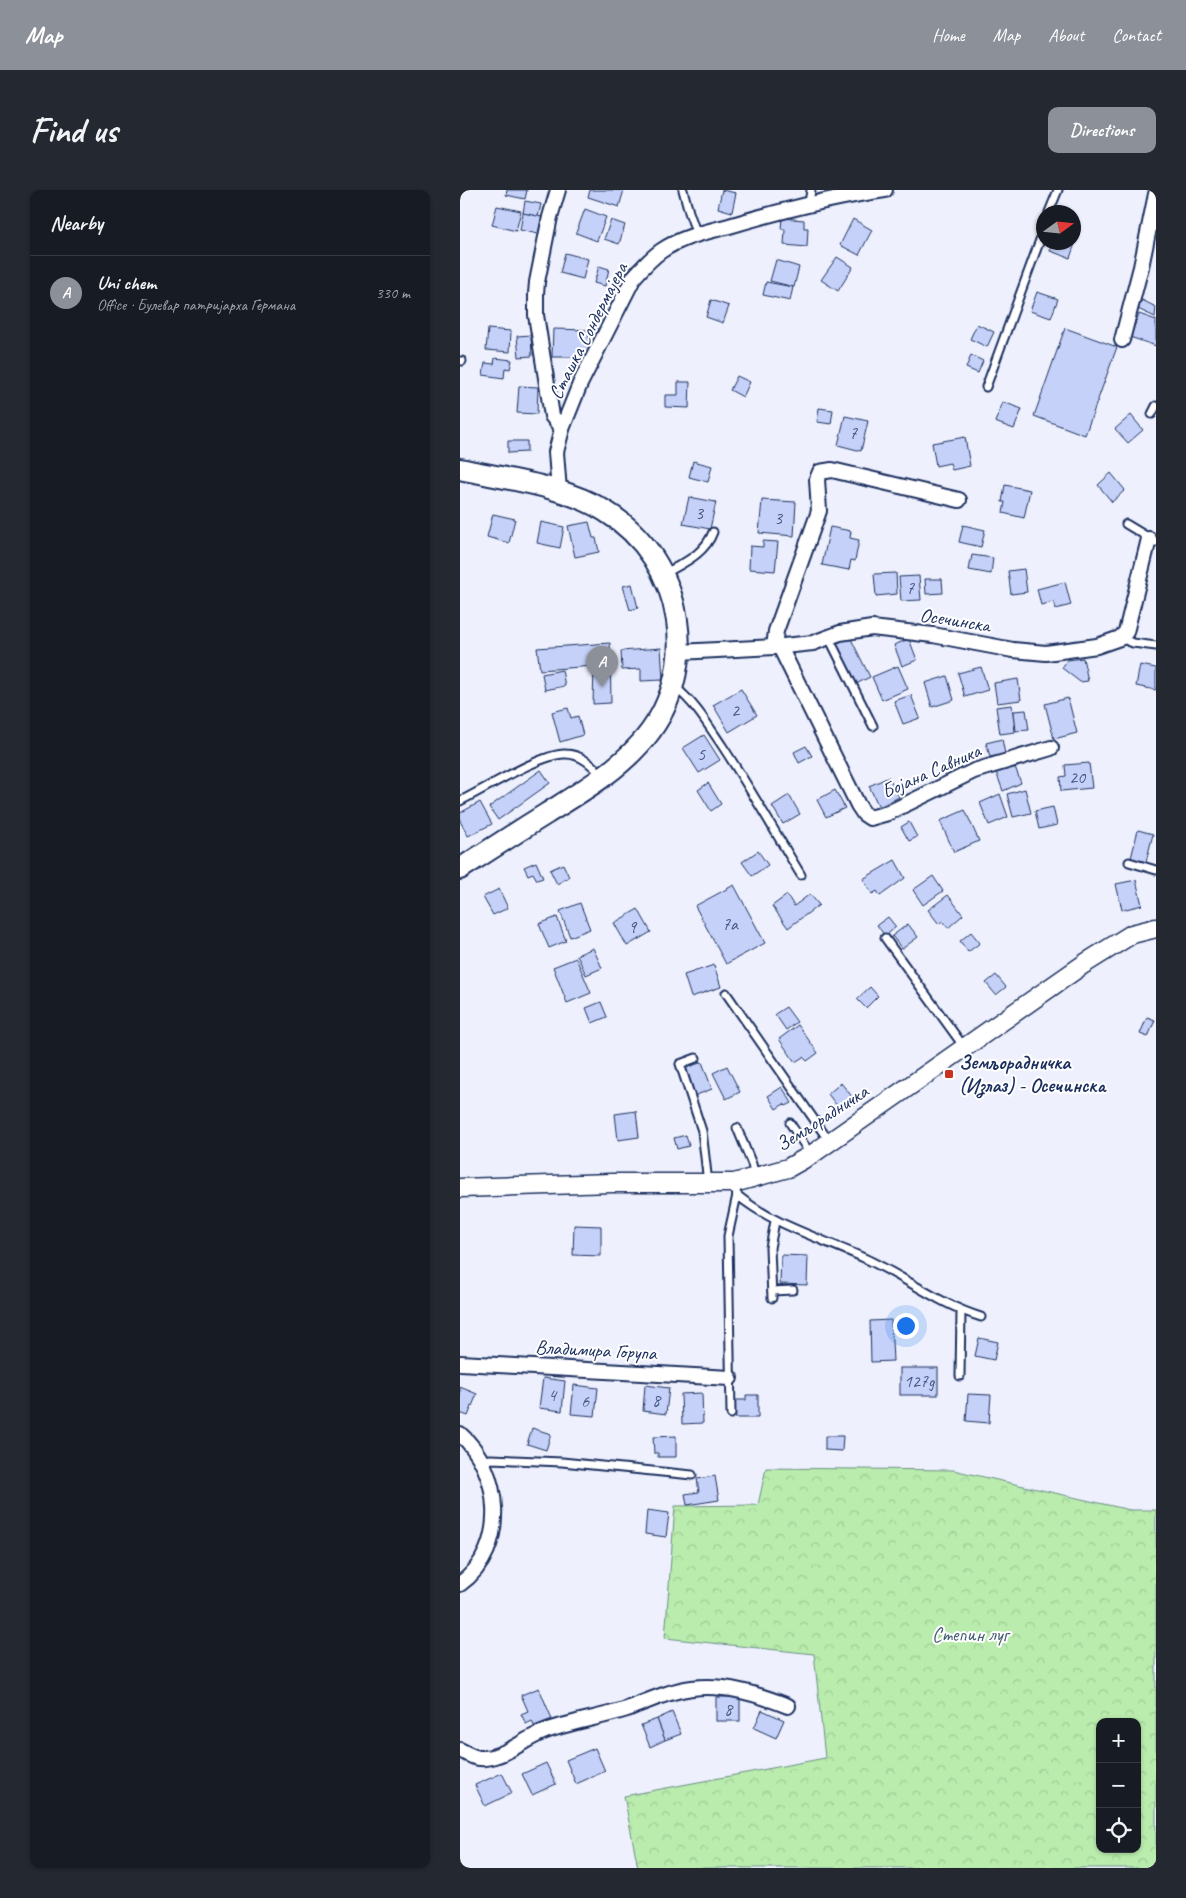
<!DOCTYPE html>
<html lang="en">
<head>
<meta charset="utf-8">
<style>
	:root { --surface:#171b24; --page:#242831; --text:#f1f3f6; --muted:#9ea1a6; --line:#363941; --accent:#8c9099 }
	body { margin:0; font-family:Caveat,sans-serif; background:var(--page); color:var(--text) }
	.controls { position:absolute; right:15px; bottom:15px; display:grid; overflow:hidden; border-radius:10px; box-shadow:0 1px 4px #0004 }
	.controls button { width:45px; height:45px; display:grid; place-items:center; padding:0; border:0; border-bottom:1px solid var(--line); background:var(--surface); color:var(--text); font:25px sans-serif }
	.compass { position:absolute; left:576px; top:15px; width:45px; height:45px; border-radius:50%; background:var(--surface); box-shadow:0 1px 4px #0004; rotate:75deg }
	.you { position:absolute; left:445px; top:1135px; width:18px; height:18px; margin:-12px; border:4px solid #fff; border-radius:50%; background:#1a73e8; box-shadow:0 0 0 8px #1a73e833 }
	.badge { display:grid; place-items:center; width:32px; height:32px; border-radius:50%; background:var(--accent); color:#fff; font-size:16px; font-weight:700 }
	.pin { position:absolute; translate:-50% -41px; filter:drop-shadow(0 1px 2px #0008) }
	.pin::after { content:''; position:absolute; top:26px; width:18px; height:15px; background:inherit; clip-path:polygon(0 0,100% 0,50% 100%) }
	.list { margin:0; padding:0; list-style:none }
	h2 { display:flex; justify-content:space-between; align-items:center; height:65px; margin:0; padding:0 20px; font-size:21px }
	h2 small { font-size:16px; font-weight:400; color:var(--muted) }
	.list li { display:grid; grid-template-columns:32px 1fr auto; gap:15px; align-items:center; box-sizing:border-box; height:75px; padding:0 20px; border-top:1px solid var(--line) }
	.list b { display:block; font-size:19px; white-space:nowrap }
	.list p { margin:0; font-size:16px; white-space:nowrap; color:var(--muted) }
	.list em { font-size:16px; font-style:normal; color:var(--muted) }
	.icon { flex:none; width:28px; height:28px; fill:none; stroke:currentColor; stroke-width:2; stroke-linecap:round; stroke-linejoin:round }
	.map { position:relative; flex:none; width:696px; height:1678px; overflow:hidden; border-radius:10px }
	header { display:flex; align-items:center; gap:30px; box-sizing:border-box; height:70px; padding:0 25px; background:var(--accent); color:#fff }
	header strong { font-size:24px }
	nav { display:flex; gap:28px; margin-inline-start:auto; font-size:18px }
	.intro { display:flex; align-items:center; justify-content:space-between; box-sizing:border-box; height:120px; padding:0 30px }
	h1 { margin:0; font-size:35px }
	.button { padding:12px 22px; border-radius:10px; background:var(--accent); color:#fff; font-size:18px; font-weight:700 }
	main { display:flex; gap:30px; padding:0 30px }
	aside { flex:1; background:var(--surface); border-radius:10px; box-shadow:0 1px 4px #0004 }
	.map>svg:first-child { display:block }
</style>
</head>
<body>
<header>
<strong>Map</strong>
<nav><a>Home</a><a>Map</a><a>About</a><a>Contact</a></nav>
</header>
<div class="intro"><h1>Find us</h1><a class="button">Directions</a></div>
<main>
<aside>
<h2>Nearby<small></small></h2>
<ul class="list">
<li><span class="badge">A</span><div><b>Uni chem</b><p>Office · Булевар патријарха Германа</p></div><em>330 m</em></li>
</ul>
</aside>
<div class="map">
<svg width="696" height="1678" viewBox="0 0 696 1678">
	<defs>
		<pattern id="forest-crowns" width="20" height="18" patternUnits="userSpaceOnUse" patternTransform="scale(1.25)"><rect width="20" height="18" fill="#baecad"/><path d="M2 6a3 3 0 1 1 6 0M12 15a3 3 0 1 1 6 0" fill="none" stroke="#9fcb97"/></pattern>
	</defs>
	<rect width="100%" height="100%" fill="#eef1fd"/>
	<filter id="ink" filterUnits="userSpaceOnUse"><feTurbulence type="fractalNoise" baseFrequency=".02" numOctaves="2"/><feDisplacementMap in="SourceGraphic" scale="10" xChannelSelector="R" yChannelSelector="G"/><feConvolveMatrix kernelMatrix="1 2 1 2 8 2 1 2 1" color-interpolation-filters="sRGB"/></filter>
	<g filter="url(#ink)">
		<path fill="url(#forest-crowns)" stroke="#6a8e86" fill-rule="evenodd" d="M306,1278L493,1280L670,1320H696V1678H178L164,1606L365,1568L354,1464L205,1448L215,1316L298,1315ZM640,1532H677V1659H640Z"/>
		<g fill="#c5d1f8" stroke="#1b2f5e">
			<path d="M47,0H67L65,9L46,5Z"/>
			<path d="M130,0H164L159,17L128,7Z"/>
			<path d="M262,0L276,3L272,22L258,18Z"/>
			<path d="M65,11L81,14L78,27L63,23Z"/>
			<path d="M37,16L61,21L56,41L32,35Z"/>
			<path d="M125,19L146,27L137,51L116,43Z"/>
			<path d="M63,23L82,27L78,44L60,40Z"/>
			<path d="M322,28L344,30V38H348L347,57L324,55L325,39H321Z"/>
			<path d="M393,29L412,40L399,65L380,55Z"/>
			<path d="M151,30L165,35L159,54L144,49Z"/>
			<path d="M614,37L620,39L610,68L590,61L593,52H614Z"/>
			<path d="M105,63L128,69L123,89L100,83Z"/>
			<path d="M377,67L393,77L378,101L361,90Z"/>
			<path d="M316,70L339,77L334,97L310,91Z"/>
			<path d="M139,76L149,79L145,96L134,93Z"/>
			<path d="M306,92L333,97L330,111L303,105Z"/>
			<path d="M577,102L598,109L591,128L570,121Z"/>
			<path d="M251,110L269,116L263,133L246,127Z"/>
			<path d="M682,110L696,117L695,127L678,119Z"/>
			<path d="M679,124L696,130V156L670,147Z"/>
			<path d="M517,134L534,142L527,157L510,149Z"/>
			<path d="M605,138L657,157L625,245L574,226Z"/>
			<path d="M28,139L51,141L50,162L26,160Z"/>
			<path d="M93,139L129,140L128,167H92Z"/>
			<path d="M71,145L72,166L59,167L57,146Z"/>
			<path d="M511,165L523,171L518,183L506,178Z"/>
			<path d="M35,168L52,170L50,179L45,178L44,188L23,185L25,173L34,174Z"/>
			<path d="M277,186L290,192L283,207L270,200Z"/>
			<path d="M218,192H230L229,218L205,217V205H218Z"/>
			<path d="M59,196L78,197L77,224L57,223Z"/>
			<path d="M543,212L562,219L554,239L535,232Z"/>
			<path d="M359,218L373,220L371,234L357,232Z"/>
			<path d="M671,225L683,240L668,253L655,239Z"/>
			<path d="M385,226L408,231L401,261L378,255Z"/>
			<path d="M505,247L510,276L492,280L490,273L476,276L472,253Z"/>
			<path d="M48,251H67V262L48,263Z"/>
			<path d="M233,271L252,276L248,292L229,287Z"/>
			<path d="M651,283L665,300L652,312L638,295Z"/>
			<path d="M545,295L570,300L564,328L543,323L545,312H542Z"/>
			<path d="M229,307L256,312L250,339L223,334Z"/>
			<path d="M302,310L336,312L334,346L299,343Z"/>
			<path d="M33,324L55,329L49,353L27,347Z"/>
			<path d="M81,332L104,337L100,358L77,353Z"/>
			<path d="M129,332L133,348H136L139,362L115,367L108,336Z"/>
			<path d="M503,335L525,340L521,357L499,352Z"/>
			<path d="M370,337L391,341L390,348L399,350L395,371L391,370L389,380L362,375Z"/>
			<path d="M303,351L318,352L315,381L289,379L290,356L303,357Z"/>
			<path d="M512,365L533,368L531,384L509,380Z"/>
			<path d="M564,379L567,402L551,404L548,381Z"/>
			<path d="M436,383L437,404L416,406L414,384Z"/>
			<path d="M459,386L461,410L441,411L439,387Z"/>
			<path d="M465,389H482L483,403L466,404Z"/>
			<path d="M605,392L611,415L596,419L594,412L581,415L577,399Z"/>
			<path d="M172,394L178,418L170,420L163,396Z"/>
			<path d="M390,447L410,487L396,494L376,454Z"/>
			<path d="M449,449L457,470L442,476L434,455Z"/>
			<path d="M150,453L151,513L133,514L134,476L80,480L77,458Z"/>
			<path d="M201,458L203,490L181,491V479L162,480L161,461Z"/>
			<path d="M623,468L628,491L620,492L602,478L607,470Z"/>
			<path d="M680,475L696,478V500L676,496Z"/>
			<path d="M438,476L448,499L422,510L412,487Z"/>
			<path d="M521,477L528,500L505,507L498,483Z"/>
			<path d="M102,480L105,496L85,500L82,484Z"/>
			<path d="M487,486L494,510L472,517L465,493Z"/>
			<path d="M558,489L561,510L537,513L534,493Z"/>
			<path d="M281,499L297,525L269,542L253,515Z"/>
			<path d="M451,505L460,528L443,534L434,511Z"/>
			<path d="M608,508L617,543L594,549L585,514Z"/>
			<path d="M552,515L555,542L540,544L536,517Z"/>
			<path d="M108,518L111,528L118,526L123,545L100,552L92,522Z"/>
			<path d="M566,520L569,540L556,541L554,521Z"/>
			<path d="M244,545L260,570L239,583L223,558Z"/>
			<path d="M542,549L545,564L530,567L526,553Z"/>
			<path d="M346,556L352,566L339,573L334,562Z"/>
			<path d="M629,573L632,598L601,601L600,587L606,586L605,575Z"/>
			<path d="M554,574L561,593L543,601L536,582Z"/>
			<path d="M81,580L90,593L38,630L29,617Z"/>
			<path d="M429,587L439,607L419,617L409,596Z"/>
			<path d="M248,593L261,614L251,621L238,600Z"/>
			<path d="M565,599L571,623L553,627L547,604Z"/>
			<path d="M375,600L385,618L366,627L357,610Z"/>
			<path d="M540,604L548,627L529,635L520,613Z"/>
			<path d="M329,605L340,624L323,634L312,616Z"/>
			<path d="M20,612L32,634L8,646L0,631V623Z"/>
			<path d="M593,617L597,635L579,639L575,621Z"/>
			<path d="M505,620L519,651L494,662L480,631Z"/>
			<path d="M449,632L457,647L449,651L441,637Z"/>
			<path d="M678,640L693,644L686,672L671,668Z"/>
			<path d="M298,661L308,675L292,686L282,672Z"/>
			<path d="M435,670L445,688L420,706L417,701L412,704L403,689Z"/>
			<path d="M76,672L83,688L77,690L73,683L68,685L64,677Z"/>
			<path d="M103,674L109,687L97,694L90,680Z"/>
			<path d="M473,686L483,701L463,715L453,700Z"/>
			<path d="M676,690L682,715L662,720L656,694Z"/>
			<path d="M274,695L305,753L266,774L235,716Z"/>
			<path d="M39,699L48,718L33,725L23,707Z"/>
			<path d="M350,704L359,715L328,738L312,716L327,705L334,716Z"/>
			<path d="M488,705L503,725L488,738L482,731L479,734L468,720Z"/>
			<path d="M120,713L130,739L110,747L100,721Z"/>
			<path d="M178,719L191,742L167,756L154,733Z"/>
			<path d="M97,727L106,751L89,758L79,734Z"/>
			<path d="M428,727L436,737L425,746L417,735Z"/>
			<path d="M448,734L458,747L442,759L432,746Z"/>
			<path d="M511,742L520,753L508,762L500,751Z"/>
			<path d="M133,758L142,778L126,785L117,765Z"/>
			<path d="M116,768L131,803L107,813L93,777Z"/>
			<path d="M254,775L261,797L231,807L224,785Z"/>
			<path d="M536,785L546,797L536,805L526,793Z"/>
			<path d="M410,797L418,806L406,818L397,809Z"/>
			<path d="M141,812L147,827L132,833L126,818Z"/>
			<path d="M326,817L337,832L326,840L315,824Z"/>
			<path d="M687,827L695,830L688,847L680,844Z"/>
			<path d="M338,835L358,863L347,871L343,867L335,872L319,849Z"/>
			<path d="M242,872L252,899L234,906L224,879Z"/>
			<path d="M267,876L280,902L266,909L253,883Z"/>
			<path d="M381,893L394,909L380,920L368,904Z"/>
			<path d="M322,897L332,913L326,916L324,914L316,919L308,906Z"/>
			<path d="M176,921L179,947L158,950L155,924Z"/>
			<path d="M226,945L229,956L217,959L214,948Z"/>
			<path d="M114,1035L141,1036V1066L113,1065Z"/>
			<path d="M321,1065L348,1066L347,1095L320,1094Z"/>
			<path d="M431,1130L433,1171L411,1172L410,1131Z"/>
			<path d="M519,1148L538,1152L534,1170L515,1166Z"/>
			<rect x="440" y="1178" width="38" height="27"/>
			<path d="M83,1188L105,1191L102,1221L79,1218Z"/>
			<path d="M114,1195L138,1198L135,1226L111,1224Z"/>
			<path d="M185,1195L209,1198L206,1224L183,1221Z"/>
			<path d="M0,1197L17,1204L8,1226L0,1223Z"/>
			<path d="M242,1203L243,1233L222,1234L221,1204Z"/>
			<path d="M508,1204L531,1205L529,1233L506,1231Z"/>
			<path d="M286,1205H298V1228H275V1210H286Z"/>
			<path d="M72,1238L91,1244L86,1260L67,1254Z"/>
			<path d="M216,1246V1267H198V1263H194L193,1247Z"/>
			<path d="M365,1246H383L382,1261L365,1260Z"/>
			<path d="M255,1286L259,1310L227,1315L225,1304L239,1302L237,1289Z"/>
			<path d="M187,1320L209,1323L206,1347L185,1344Z"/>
			<path d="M79,1498L92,1529L74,1536L72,1531L66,1534L61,1524L68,1521L61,1505Z"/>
			<rect x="256" y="1507" width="24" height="24"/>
			<path d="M302,1520L324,1530L316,1548L294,1538Z"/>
			<path d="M212,1522L221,1544L205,1550L197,1529Z"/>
			<path d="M197,1529L205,1550L190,1557L181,1535Z"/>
			<path d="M135,1558L145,1581L116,1594L106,1570Z"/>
			<path d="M86,1573L96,1594L72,1605L62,1584Z"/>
			<path d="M42,1583L52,1603L25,1616L15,1595Z"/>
		</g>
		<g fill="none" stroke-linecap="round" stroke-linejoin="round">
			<defs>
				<g id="service">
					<path d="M223,0L229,22L237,45"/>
					<path d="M349,13L351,0"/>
					<path d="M589,22L598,0"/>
					<path d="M0,171H2"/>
					<path d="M526,197L584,39"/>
					<path d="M692,224L696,216"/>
					<path d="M666,334L696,352"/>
					<path d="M204,384C223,373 245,364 253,342"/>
					<path d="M369,448L413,536"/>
					<path d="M660,448L673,453L696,456"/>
					<path d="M215,497C236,514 248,535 263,557C290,598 315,642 341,685"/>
					<path d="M0,611C23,600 84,562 106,564C121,564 132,575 142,585"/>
					<path d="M669,672L696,680"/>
					<path d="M425,748L504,857"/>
					<path d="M266,803L369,951"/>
					<path d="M236,868L220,874L242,941L248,993"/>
					<path d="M330,933L351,965"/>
					<path d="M277,938L292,974L295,987"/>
					<path d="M274,994L277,1005C315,1036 361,1048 404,1068C444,1086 478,1114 521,1127"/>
					<path d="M312,1101L333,1100"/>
					<path d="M312,1108L310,1058L315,1031"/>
					<path d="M500,1186L501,1121"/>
					<path d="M271,1224L268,1046L277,1005"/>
					<path d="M22,1270L31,1269L102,1272L232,1285"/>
				</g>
				<g id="minor">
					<path d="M98,0L90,27L77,92L76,104V125L92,226L102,239L96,262L99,301"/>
					<path d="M662,150L681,77L696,4"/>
					<path d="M102,239L120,194L174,87C182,78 191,68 201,61C221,47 246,42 269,36C320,21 372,7 425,0"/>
					<path d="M314,457L316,441L359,321L357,289L360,282L372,280L499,310"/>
					<path d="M320,457L398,615L404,624L410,628L428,623L514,581L591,558"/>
					<path d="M219,462L314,457L353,453L380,443L412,438L473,445L553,460L586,463L637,456L660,448L666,442L689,349"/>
					<path d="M0,1173L270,1188"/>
					<path d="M0,1244C42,1280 49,1359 0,1394"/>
					<path d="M0,1560C8,1564 15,1569 25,1568C46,1566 63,1550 83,1542C110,1532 139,1528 167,1519C188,1511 209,1501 232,1498C265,1494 297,1504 328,1516"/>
				</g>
				<path id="tertiary" d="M0,998L152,993H274L328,978L351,965L624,774L672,744L696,738"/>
				<path id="secondary" d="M0,279C46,289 105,296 145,321C226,370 244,484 180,554C154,583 119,603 86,624C57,642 29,660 0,679"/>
			</defs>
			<use href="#service" stroke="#1b2f5e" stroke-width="11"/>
			<use href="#minor" stroke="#1b2f5e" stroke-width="18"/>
			<use href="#tertiary" stroke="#1b2f5e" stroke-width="21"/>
			<use href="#secondary" stroke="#1b2f5e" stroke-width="24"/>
			<use href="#service" stroke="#fff" stroke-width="7"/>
			<use href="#minor" stroke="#fff" stroke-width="14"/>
			<use href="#tertiary" stroke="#fff" stroke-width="18"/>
			<use href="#secondary" stroke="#fff" stroke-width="20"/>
		</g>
	</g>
	<rect fill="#c8321e" stroke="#fff" stroke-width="2" x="484" y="879" width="10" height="10" rx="2.5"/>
	<g text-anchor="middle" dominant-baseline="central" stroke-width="4" stroke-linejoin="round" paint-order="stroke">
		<g font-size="18" fill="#465884">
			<text x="393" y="243">7</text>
			<text x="239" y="323">3</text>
			<text x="318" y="328">3</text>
			<text x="450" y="398">7</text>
			<text x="275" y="520">2</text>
			<text x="241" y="564">5</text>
			<text x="617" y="587">20</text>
			<text x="270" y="734">7a</text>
			<text x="172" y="737">9</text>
			<text x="459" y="1191">127g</text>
			<text x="92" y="1205">4</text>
			<text x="196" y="1210">8</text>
			<text x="125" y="1211">6</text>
			<text x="268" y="1519">8</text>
		</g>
		<g font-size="20" fill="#1b2f5e" stroke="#fff">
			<text transform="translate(128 141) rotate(-63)">Сташка Сондермајера</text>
			<text transform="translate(495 430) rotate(9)">Осечинска</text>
			<text transform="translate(471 581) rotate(-24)">Бојана Савника</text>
			<text transform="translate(362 928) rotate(-33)">Земљорадничка</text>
			<text transform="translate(136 1160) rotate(3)">Владимира Горупа</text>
		</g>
		<g font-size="20" font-weight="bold" fill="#1b2f5e" stroke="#fff" text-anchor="start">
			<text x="499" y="872">Земљорадничка<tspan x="499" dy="23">(Излаз) - Осечинска</tspan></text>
		</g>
		<g font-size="20" fill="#435e72" stroke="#fff">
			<text x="510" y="1444">Степин луг</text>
		</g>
	</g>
</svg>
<div class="controls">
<button>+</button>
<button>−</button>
<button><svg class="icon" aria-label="locate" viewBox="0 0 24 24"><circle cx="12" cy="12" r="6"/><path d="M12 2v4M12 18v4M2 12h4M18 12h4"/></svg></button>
</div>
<svg class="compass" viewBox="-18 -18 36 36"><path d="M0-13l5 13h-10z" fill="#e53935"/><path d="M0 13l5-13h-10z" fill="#9ea1a6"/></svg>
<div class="you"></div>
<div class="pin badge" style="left:142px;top:497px">A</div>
</div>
</main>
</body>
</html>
